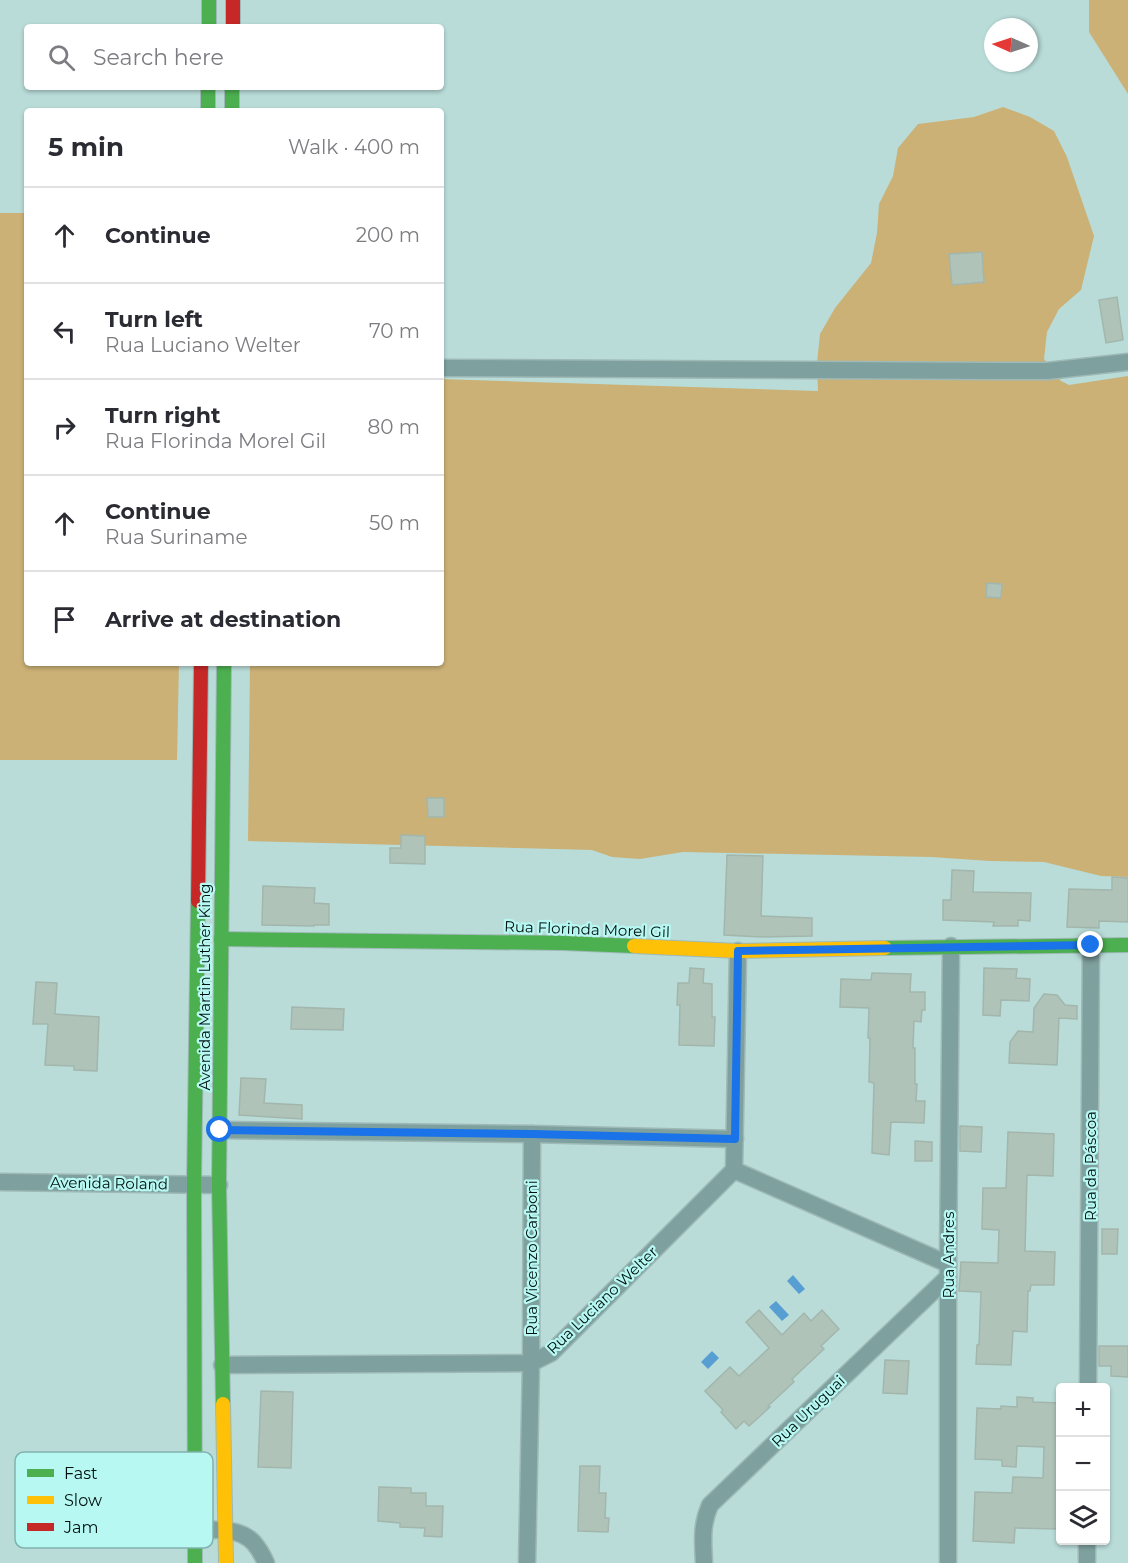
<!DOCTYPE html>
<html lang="en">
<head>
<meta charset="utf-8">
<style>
	:root { --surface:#fff; --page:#f2f2f3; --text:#2b2b33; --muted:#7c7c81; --line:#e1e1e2 }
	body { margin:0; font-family:Montserrat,sans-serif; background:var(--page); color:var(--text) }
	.controls { position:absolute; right:18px; bottom:18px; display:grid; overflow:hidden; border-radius:6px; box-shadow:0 2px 4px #0004 }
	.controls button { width:54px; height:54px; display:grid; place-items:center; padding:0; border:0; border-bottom:2px solid var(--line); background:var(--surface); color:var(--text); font:30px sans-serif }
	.compass { position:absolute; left:984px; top:18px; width:54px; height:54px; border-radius:50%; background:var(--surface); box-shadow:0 2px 4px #0004; rotate:273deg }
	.stop { position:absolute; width:18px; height:18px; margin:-14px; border:4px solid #1a73e8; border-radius:50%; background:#fff }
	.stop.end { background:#1a73e8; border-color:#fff; box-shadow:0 2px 6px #0008 }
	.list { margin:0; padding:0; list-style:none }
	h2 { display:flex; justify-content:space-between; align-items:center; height:78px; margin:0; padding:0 24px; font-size:26px }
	h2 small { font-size:20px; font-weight:400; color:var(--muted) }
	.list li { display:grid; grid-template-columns:39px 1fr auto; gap:18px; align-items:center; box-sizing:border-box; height:96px; padding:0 24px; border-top:2px solid var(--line) }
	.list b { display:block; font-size:22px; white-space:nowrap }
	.list p { margin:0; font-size:20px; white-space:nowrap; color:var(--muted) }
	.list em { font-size:20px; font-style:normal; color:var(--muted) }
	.icon { flex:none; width:33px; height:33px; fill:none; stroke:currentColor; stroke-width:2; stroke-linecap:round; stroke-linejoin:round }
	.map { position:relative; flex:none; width:1128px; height:1563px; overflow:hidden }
	.search { position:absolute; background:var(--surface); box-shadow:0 2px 4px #0004; left:24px; top:24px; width:420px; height:66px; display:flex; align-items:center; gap:15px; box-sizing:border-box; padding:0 21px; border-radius:6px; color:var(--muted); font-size:22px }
	.panel { position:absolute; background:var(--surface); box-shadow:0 2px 4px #0004; left:24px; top:108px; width:420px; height:558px; border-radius:6px }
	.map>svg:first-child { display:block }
</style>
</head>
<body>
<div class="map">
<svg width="1128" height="1563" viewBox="0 0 1128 1563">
	<rect width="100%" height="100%" fill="#b9dcd9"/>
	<g fill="#cbb176">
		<path d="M1089,0H1128V94L1089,32Z"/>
		<path d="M1003,107L1030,117L1054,131L1067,157L1094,236L1081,290L1059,309L1047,332L1044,359L1061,381L1069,385L1128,376V877L1101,876L1044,862L990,861L931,857L683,852L640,859L612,857L592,850L248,841L250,663H441V379L818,391L817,363L820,334L835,308L871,263L877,233L879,204L893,176L898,148L918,124L974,117Z"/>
		<path d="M0,213H27V663H179L177,760H0Z"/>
	</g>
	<g fill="#579ed3">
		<path d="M793,1275L805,1289L799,1294L787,1281Z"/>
		<path d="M776,1301L789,1315L782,1321L769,1307Z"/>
		<path d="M712,1351L719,1358L708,1369L701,1362Z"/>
	</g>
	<g fill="#afc3b9" stroke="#a2b6ac" stroke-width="1.5">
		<path d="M982,252L984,282L952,285L949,254Z"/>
		<path d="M1117,297L1123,340L1106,343L1099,300Z"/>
		<path d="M987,583L1002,584L1001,598L986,597Z"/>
		<path d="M427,798H444V817H428Z"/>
		<path d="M401,835L425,836V864L390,863V848H401Z"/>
		<path d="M727,855L763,856L761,916L812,918V936L762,937L724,935Z"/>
		<path d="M952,870L974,871L973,892L1031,893L1030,921L1018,920V926H993L994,922L943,920V900H951Z"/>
		<path d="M1112,877L1128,878V922L1099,921V928L1067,927L1069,889L1112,890Z"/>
		<path d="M263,886L315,888L314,903L329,904V925H314V926L262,925Z"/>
		<path d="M690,968L704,969L703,983L712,984V1017H715L714,1046L679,1045L680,1005H677L678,983H689Z"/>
		<path d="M984,968L1017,969L1016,978L1030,979L1029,1001L1001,1000L1000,1016L983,1015Z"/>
		<path d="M872,973L911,974L910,992H925V1010H922L921,1022L914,1021L913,1048H915V1084H917L916,1101H925L924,1123L891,1122L889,1155L872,1153L874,1083L869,1082L870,1038H868L869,1008L840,1007L841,979L871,980Z"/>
		<path d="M36,982L57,983L55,1014L99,1017L97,1071L74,1070V1066L45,1065L48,1024H33Z"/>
		<path d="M1044,994L1057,995L1065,1005L1077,1006V1019L1059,1018L1057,1065L1009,1063L1010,1042L1018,1031L1033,1032L1034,1008Z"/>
		<path d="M292,1007L344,1009L343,1030L291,1029Z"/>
		<path d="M241,1078L266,1079L264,1103L302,1105V1119L239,1115Z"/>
		<path d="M960,1126L982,1127L981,1152L960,1151Z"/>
		<path d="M1008,1132L1054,1134L1053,1176L1027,1175L1025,1251L1055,1252L1054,1285H1031L1030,1291H1028L1027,1332L1013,1331L1011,1365L976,1364L977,1345H979L981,1292L959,1291L961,1262L998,1263L999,1230L982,1229L983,1188H1006Z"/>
		<path d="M915,1141L932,1142V1161H915Z"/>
		<path d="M1102,1229H1118L1117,1254H1102Z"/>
		<path d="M759,1310L782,1335L804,1313L811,1321L822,1310L839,1329L821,1346L824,1349L792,1379L794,1382L768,1406L770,1407L749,1426L744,1421L736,1429L721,1412L723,1410L705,1391L730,1367L739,1376L769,1348L746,1322Z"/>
		<path d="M1099,1346H1128V1377L1111,1376V1366H1099Z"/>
		<path d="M885,1360L909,1361L907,1394L883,1393Z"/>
		<path d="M261,1391L293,1392L291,1468L258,1467Z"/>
		<path d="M1017,1397L1033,1398V1402L1060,1403L1057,1529L1015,1528L1014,1543L973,1541L975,1492L1012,1493L1013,1477L1043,1478L1044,1447L1017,1446L1016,1467L1002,1466V1460L975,1459L977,1408L1001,1409V1406L1017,1407Z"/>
		<path d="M580,1466H600L599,1493H606L605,1518H609L608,1532L578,1531Z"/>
		<path d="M379,1487L411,1488V1493H426V1506H443L442,1537L424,1536L425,1528L400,1527V1523L378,1521Z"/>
	</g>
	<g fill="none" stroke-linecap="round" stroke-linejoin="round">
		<defs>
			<g id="street">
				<path d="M441,368L1002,371H1047L1128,362"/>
				<path d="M220,1130L532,1134L735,1139"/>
				<path d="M734,1170L948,1264"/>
				<path d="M0,1182L219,1185"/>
				<path d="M222,1365L531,1363L551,1353L734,1170L738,951"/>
				<path d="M1088,1388L1091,945"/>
				<path d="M195,1530C214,1530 240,1527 254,1543C259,1549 263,1556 266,1563"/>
				<path d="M527,1563L531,1363L532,1134"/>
				<path d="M704,1563C703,1541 701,1526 710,1505L948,1277"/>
				<path d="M948,1563V1264L951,946"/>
				<path d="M1087,1563V1540"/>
			</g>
			<g id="fast">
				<path d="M209,0V27"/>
				<path d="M208,87V111"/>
				<path d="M232,87V111"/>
				<path d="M221,939L563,943L634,946"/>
				<path d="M885,948L1128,945"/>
				<path d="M223,1404L219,1185L224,663"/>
				<path d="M195,1563L194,1184L198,901"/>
			</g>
			<g id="slow">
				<path d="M634,946L738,951L885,948"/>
				<path d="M223,1404L226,1563"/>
			</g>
			<g id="jam">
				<path d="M233,0V27"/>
				<path d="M198,901L201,663"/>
			</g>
		</defs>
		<use href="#street" stroke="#9eb9b6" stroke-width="19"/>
		<use href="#fast" stroke="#9eb9b6" stroke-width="16"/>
		<use href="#slow" stroke="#9eb9b6" stroke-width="16"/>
		<use href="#jam" stroke="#9eb9b6" stroke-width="16"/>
		<use href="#street" stroke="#7ea09e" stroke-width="16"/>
		<use href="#fast" stroke="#4caf50" stroke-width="14"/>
		<use href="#slow" stroke="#ffc107" stroke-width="14"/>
		<use href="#jam" stroke="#c62828" stroke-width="14"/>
	</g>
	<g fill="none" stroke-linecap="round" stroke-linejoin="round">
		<path stroke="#1a73e8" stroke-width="8" d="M220,1130L532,1134L735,1139L738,951L1091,945"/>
	</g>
	<g text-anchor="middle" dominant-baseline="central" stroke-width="4.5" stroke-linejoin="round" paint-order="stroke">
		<g font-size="15" fill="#00100f" stroke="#b7f8f3">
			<text transform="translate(587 929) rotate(2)">Rua Florinda Morel Gil</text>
			<text transform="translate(204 987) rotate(-90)">Avenida Martin Luther King</text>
			<text transform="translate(1090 1166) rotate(-90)">Rua da Páscoa</text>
			<text transform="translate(109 1183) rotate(1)">Avenida Roland</text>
			<text transform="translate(948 1255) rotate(-90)">Rua Andres</text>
			<text transform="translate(531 1258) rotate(-90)">Rua Vicenzo Carboni</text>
			<text transform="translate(602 1300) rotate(-44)">Rua Luciano Welter</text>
			<text transform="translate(808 1411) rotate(-44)">Rua Uruguai</text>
		</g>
	</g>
	<rect x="15" y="1452" width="198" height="96" rx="9" fill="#b7f8f3" stroke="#80b2af" stroke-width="1.5"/>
	<rect x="27" y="1469" width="27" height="8" fill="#4caf50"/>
	<rect x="27" y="1496" width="27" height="8" fill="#ffc107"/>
	<rect x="27" y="1523" width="27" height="8" fill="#c62828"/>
	<g font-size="16" fill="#00100f">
		<text x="64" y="1479">Fast</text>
		<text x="64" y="1506">Slow</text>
		<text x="64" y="1533">Jam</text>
	</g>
</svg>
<div class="controls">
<button>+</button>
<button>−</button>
<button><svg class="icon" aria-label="layers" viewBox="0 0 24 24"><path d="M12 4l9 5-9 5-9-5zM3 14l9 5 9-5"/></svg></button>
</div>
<svg class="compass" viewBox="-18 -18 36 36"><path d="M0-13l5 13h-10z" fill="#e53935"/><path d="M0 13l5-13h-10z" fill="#7c7c81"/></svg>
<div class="stop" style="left:220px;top:1130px"></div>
<div class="stop end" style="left:1091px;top:945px"></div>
<div class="search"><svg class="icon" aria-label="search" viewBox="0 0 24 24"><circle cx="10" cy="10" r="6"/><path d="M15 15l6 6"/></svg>Search here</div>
<section class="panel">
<h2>5 min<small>Walk · 400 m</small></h2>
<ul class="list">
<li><svg class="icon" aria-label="ahead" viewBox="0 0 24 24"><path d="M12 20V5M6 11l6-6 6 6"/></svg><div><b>Continue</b></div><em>200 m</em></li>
<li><svg class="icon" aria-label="left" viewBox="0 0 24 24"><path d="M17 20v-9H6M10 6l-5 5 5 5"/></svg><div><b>Turn left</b><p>Rua Luciano Welter</p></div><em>70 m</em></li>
<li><svg class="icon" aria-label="right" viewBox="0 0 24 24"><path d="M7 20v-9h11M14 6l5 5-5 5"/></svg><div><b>Turn right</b><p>Rua Florinda Morel Gil</p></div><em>80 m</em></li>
<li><svg class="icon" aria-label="ahead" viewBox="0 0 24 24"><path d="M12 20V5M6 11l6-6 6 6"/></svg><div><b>Continue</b><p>Rua Suriname</p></div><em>50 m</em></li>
<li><svg class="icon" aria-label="arrive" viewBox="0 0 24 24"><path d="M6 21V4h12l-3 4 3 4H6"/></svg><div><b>Arrive at destination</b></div></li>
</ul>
</section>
</div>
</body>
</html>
